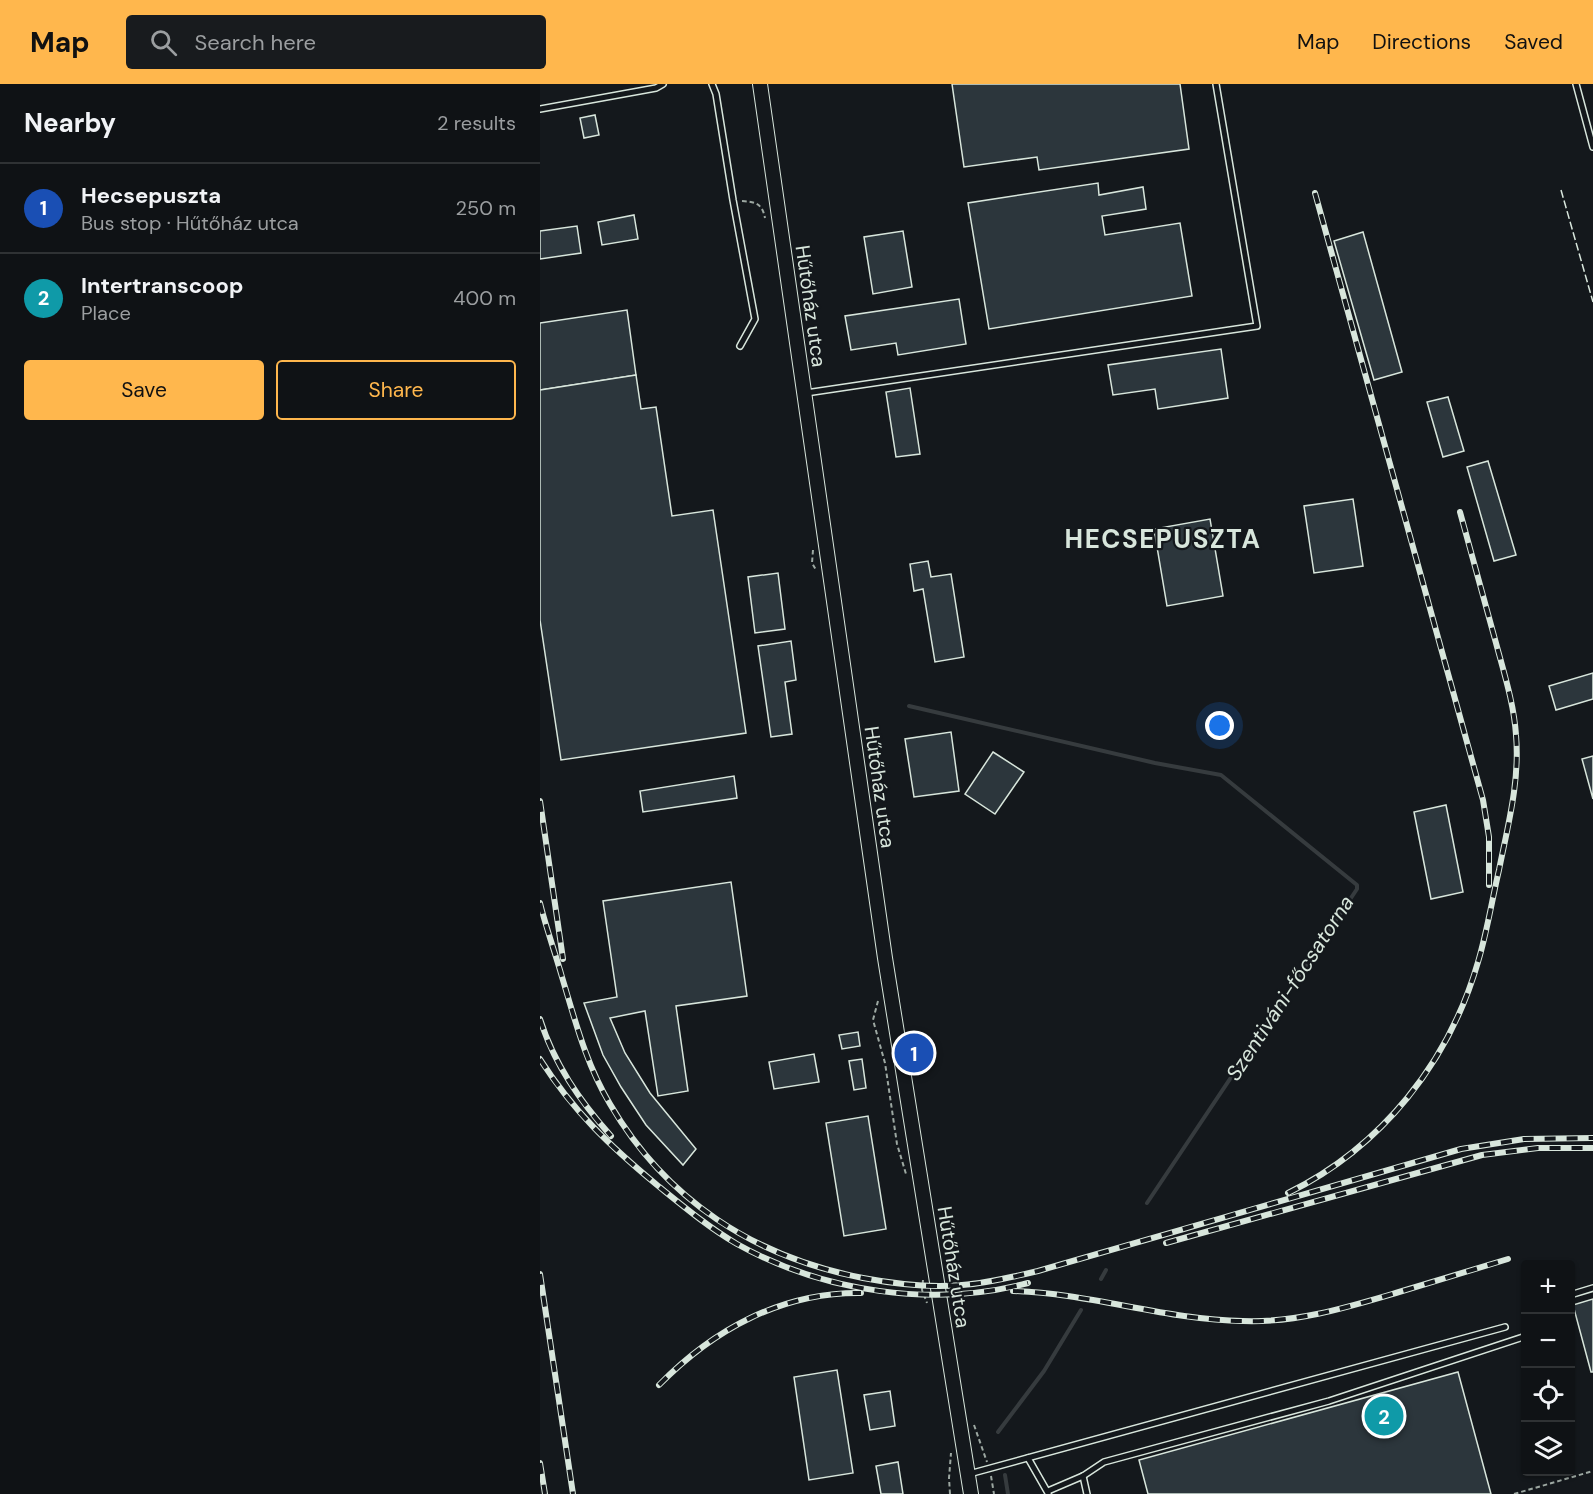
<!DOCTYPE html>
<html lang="en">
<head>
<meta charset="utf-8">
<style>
	:root { --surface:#0f1215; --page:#181b1e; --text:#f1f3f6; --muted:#9b9ea0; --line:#2f3234; --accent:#ffb74d }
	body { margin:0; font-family:"DM Sans",sans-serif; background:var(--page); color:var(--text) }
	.controls { position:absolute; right:18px; bottom:18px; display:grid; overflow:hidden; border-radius:6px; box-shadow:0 2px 4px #0004 }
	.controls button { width:54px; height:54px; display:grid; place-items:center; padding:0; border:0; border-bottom:2px solid var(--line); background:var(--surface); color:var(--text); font:30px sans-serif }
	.you { position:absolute; left:680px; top:642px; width:21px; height:21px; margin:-15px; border:4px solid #fff; border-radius:50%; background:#1a73e8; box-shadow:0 0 0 9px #1a73e833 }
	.badge { display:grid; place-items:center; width:39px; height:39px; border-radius:50%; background:var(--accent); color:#fff; font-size:20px; font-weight:700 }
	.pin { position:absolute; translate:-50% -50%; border:3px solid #fff; box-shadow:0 2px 6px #0006 }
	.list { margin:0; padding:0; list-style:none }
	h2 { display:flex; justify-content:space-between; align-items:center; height:78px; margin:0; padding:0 24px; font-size:26px }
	h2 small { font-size:20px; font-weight:400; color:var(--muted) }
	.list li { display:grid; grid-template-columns:39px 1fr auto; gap:18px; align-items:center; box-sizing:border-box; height:90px; padding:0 24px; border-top:2px solid var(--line) }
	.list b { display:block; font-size:22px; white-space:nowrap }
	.list p { margin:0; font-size:20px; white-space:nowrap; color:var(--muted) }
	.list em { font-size:20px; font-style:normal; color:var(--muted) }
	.actions { display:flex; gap:12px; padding:18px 24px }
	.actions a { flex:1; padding:14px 0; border:2px solid var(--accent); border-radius:6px; text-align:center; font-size:21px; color:var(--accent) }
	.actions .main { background:var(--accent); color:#111 }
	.icon { flex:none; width:33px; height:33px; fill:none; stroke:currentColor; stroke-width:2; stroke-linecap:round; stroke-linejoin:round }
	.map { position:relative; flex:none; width:1053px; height:1410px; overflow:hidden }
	header { display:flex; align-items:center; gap:36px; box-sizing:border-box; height:84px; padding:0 30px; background:var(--accent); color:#111 }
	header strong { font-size:28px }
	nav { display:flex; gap:33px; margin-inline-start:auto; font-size:21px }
	.search { width:420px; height:54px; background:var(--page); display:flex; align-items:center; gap:15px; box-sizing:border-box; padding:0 21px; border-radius:6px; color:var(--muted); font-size:22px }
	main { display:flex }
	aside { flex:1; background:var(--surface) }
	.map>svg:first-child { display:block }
</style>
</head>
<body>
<header>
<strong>Map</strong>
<div class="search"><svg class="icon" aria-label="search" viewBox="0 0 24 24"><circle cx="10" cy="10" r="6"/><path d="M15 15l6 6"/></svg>Search here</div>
<nav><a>Map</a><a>Directions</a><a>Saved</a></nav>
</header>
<main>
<aside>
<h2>Nearby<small>2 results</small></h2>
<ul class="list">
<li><span class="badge" style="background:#1a4fb4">1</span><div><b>Hecsepuszta</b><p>Bus stop · Hűtőház utca</p></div><em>250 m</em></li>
<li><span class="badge" style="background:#0f9aa8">2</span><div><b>Intertranscoop</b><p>Place</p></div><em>400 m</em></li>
</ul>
<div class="actions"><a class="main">Save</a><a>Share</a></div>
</aside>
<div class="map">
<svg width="1053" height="1410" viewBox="0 0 1053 1410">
	<rect width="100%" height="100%" fill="#14181c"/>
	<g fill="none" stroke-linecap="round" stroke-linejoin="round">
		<g stroke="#363b3e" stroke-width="4">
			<path d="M369,622L615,679L681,691L817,801V805L607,1119"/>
			<path d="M561,1195L566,1186"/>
			<path d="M458,1348L504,1287L541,1226"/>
			<path d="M465,1391L468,1410"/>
		</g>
	</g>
	<g fill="#2c363c" stroke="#d8e6dc" stroke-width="1.5">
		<path d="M412,0H640L649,65L499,86L497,73L424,83Z"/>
		<path d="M55,31L59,51L44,54L40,34Z"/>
		<path d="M558,99L559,111L603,103L606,125L562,132L565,151L640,139L652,212L449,245L428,119Z"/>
		<path d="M94,131L98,155L62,161L58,138Z"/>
		<path d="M37,142L41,169L0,175V147Z"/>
		<path d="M363,147L372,203L333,210L324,153Z"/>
		<path d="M823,148L862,288L834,296L794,157Z"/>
		<path d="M419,215L426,260L358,271L356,259L311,266L305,232Z"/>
		<path d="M87,226L96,291L0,306V239Z"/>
		<path d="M681,265L688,314L618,325L615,305L573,311L568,281Z"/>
		<path d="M96,291L101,325L116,323L132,432L173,426L206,649L21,676L0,536V306Z"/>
		<path d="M370,304L380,370L356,373L346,308Z"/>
		<path d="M908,313L924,367L903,373L887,318Z"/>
		<path d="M948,377L976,471L954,477L927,383Z"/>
		<path d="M813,415L823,482L774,489L764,422Z"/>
		<path d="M670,435L683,512L627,522L614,445Z"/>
		<path d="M388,477L391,493L411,490L424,573L395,578L383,505L374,507L370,480Z"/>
		<path d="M238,489L245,545L215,549L208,493Z"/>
		<path d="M251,557L256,596L245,598L252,650L231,653L218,562Z"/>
		<path d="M1053,589V615L1016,626L1009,602Z"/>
		<path d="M411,648L419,707L374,713L365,655Z"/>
		<path d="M453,668L484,688L455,730L425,710Z"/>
		<path d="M1053,672V715L1042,675Z"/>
		<path d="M194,692L197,714L103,728L100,707Z"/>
		<path d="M906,721L923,808L891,815L874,728Z"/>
		<path d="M191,798L207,912L136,922L148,1007L118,1012L105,927L70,934L85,969L110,1009L156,1065L143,1081L106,1041L81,1003L63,971L44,919L77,913L63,817Z"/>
		<path d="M318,948L320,962L302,965L299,951Z"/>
		<path d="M274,970L279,998L234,1005L229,978Z"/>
		<path d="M322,975L326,1004L314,1006L309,977Z"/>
		<path d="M328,1032L346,1145L304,1152L286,1039Z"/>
		<path d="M1053,1215V1288H1051L1033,1221Z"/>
		<path d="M297,1286L313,1389L269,1396L254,1293Z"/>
		<path d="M918,1288L951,1410H608L599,1376Z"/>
		<path d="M350,1307L355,1342L330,1346L324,1311Z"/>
		<path d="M358,1378L363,1410H341L336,1382Z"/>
	</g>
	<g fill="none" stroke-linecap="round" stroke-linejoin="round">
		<defs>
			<g id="service">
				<path d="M172,0L176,10L193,116L215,235L200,262"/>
				<path d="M1036,0L1053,63"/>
				<path d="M0,25L116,4L123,0"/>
				<path d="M266,309L717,242L676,0"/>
				<path d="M1030,1211L1053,1204"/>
				<path d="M488,1374L508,1409"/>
				<path d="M429,1390L965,1243"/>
				<path d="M543,1392L547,1410"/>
				<path d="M508,1407L543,1392L564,1378L789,1317L986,1252"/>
			</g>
			<path id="tertiary" d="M220,0L345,874L431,1410"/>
		</defs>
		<use href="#service" stroke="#d8e6dc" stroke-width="8"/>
		<use href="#tertiary" stroke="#d8e6dc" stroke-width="16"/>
		<g stroke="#9da8a2" stroke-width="2" stroke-dasharray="4.5 3" stroke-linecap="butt">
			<path d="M202,117C215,118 222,119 225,134"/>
			<path d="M273,466L272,479L276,486"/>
			<path d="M338,917L333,936L345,979L357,1060L366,1090"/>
			<path d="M383,1196L382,1206L387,1219"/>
			<path d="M434,1341L447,1378"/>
			<path d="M451,1392L454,1410"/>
			<path d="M410,1410L409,1394L411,1369"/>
			<path d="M974,1410L1053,1387"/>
		</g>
		<use href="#service" stroke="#14181c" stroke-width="5"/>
		<use href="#tertiary" stroke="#14181c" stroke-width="14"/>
		<defs>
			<g id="rail">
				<path d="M775,109L943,716L949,753V801"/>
				<path d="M0,717L23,875"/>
				<path d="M0,819C6,844 15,868 22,893C35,936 46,980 70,1020C126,1116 214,1173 323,1194C355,1200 389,1204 422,1201C448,1199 473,1193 498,1187L921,1065L984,1055L1053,1054"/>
				<path d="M0,935C14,980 40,1017 71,1052"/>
				<path d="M0,975C33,1027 70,1062 117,1101C143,1122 168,1143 197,1160C283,1208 393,1224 488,1199"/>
				<path d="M748,1109C842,1063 909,978 938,878C947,848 952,816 959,786C968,741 980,697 976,651C974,620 964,589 956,559C944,515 932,472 920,428"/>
				<path d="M626,1159L942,1071L998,1064H1053"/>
				<path d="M0,1190L33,1410"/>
				<path d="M473,1207C550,1209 626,1236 703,1237C757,1239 808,1223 859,1208C896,1197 932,1186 968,1175"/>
				<path d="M119,1301C173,1246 241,1208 321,1209"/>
				<path d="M0,1379L5,1410"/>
			</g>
		</defs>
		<use href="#rail" stroke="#d8e6dc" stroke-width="6"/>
		<use href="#rail" stroke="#14181c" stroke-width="4" stroke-dasharray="11" stroke-linecap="butt"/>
		<path stroke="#d8e6dc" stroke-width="1.5" stroke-dasharray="8 3" stroke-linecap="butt" d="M1021,106L1053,218"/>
	</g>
	<g text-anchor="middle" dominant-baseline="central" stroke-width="4.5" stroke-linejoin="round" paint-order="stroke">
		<g font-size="20" fill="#d8e6dc" stroke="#14181c">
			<text transform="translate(271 222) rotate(82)">Hűtőház utca</text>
			<text transform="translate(340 703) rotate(82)">Hűtőház utca</text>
			<text transform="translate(414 1183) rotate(81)">Hűtőház utca</text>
		</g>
		<g font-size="21" font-style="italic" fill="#d8e6dc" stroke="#14181c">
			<text transform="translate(750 904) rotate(-57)">Szentiváni-főcsatorna</text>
		</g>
		<g font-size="26" font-weight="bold" letter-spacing="1.5" fill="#d8e6dc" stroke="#14181c">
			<text x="623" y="455">HECSEPUSZTA</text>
		</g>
	</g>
</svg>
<div class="controls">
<button>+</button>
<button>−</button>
<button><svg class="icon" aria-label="locate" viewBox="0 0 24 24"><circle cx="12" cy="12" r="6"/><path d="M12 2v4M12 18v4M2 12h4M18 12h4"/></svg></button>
<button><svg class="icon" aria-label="layers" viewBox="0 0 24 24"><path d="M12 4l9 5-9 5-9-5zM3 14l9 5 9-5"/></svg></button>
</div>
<div class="you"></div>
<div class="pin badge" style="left:374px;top:969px;background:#1a4fb4">1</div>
<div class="pin badge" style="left:844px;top:1332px;background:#0f9aa8">2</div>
</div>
</main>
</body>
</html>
